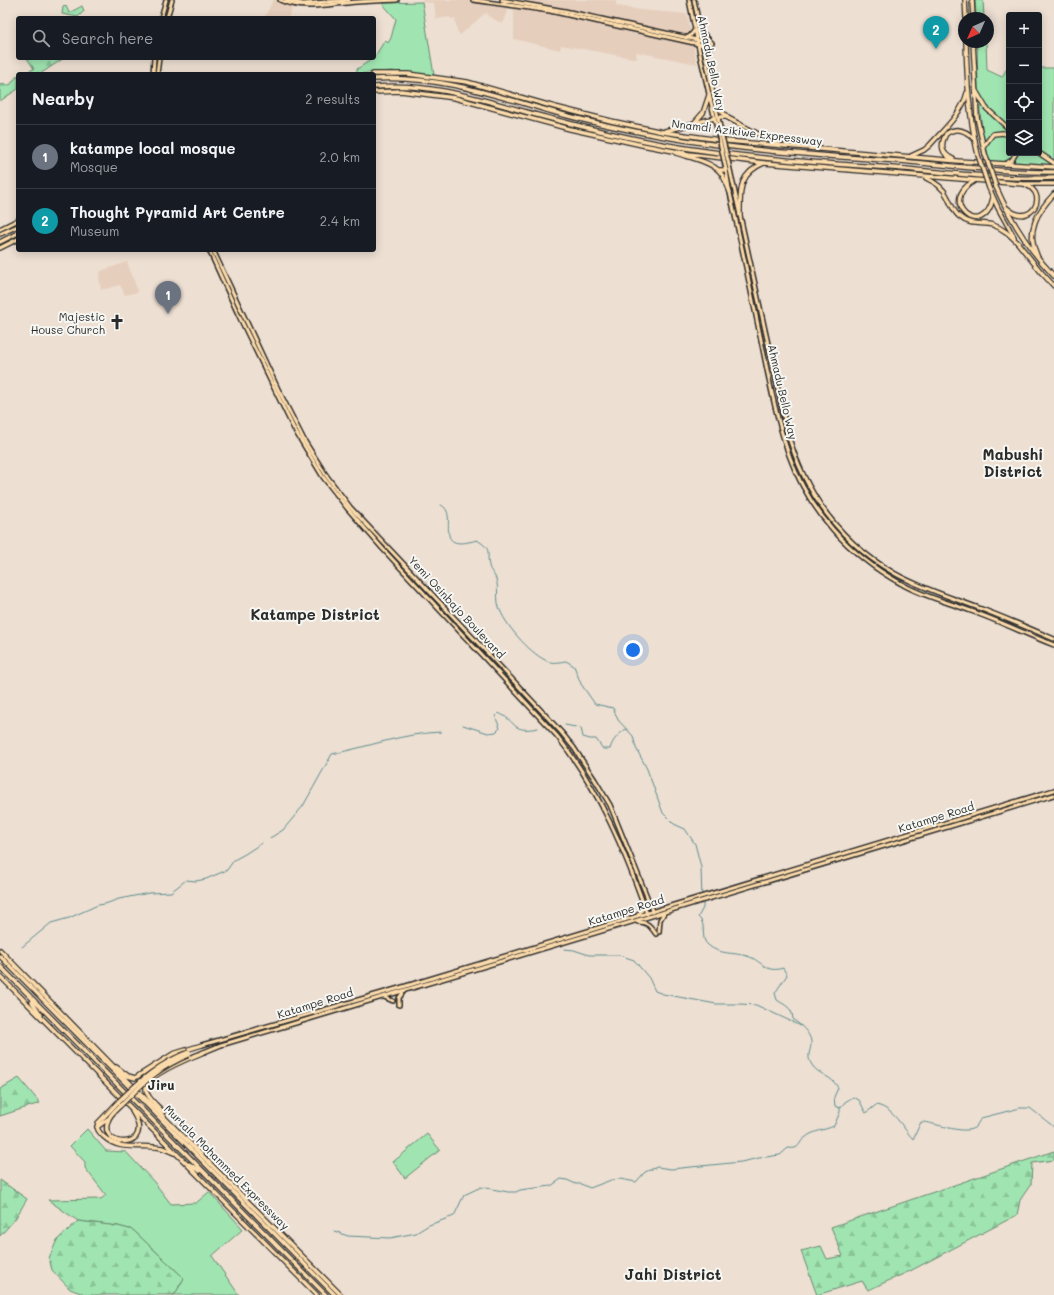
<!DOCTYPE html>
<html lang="en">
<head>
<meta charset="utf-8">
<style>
	:root { --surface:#171b24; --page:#20242c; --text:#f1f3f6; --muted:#9ea1a6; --line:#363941; --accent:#98999b }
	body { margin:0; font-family:Mali,sans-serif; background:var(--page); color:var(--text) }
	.controls { position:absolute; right:12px; top:12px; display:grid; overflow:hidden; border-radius:4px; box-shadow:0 2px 10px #0003 }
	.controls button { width:36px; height:36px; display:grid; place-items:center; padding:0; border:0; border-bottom:1px solid var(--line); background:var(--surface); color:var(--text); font:20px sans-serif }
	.compass { position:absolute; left:958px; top:12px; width:36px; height:36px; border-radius:50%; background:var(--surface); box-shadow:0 2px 10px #0003; rotate:225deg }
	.you { position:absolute; left:633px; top:650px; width:14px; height:14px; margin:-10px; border:3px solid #fff; border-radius:50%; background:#1a73e8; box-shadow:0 0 0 6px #1a73e833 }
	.badge { display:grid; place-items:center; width:26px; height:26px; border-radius:50%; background:var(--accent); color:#fff; font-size:13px; font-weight:700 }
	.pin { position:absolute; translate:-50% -33px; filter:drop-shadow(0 1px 2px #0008) }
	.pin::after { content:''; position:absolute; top:21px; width:14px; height:12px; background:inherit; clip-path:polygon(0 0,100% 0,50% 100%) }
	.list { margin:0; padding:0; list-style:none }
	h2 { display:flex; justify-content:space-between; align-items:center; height:52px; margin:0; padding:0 16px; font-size:17px }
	h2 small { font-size:13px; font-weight:400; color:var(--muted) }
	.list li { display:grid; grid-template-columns:26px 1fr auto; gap:12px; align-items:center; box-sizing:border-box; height:64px; padding:0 16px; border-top:1px solid var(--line) }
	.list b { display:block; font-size:15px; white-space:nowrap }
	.list p { margin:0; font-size:13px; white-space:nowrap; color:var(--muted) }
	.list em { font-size:13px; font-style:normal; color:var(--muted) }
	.icon { flex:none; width:22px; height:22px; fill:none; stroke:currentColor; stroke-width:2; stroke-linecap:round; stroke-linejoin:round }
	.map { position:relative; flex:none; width:1054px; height:1295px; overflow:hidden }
	.search { position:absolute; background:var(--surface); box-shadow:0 2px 10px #0003; left:16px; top:16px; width:360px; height:44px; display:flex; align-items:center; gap:10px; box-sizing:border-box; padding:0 14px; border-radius:4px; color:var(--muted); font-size:15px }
	.panel { position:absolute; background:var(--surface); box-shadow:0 2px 10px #0003; left:16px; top:72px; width:360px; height:180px; border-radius:4px }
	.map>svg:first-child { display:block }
</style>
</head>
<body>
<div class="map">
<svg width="1054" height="1295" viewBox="0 0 1054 1295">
	<defs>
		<pattern id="forest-firs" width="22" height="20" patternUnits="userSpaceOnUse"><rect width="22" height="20" fill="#a0e5b1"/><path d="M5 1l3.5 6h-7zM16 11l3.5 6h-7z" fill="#8ac598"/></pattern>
	</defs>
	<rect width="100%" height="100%" fill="#eddfd2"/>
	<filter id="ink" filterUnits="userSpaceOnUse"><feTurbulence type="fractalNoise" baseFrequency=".025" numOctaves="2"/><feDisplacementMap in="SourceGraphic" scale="8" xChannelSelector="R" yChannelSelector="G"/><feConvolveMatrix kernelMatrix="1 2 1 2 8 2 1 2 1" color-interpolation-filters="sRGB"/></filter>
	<g filter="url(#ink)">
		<g fill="#e6cebc">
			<path d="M273,0H276L293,7L288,18H269L265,17Z"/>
			<path d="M422,0H616V4L618,6L641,10L687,14L697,64L636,52L637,59L561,45L560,50L514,39V7H509L503,24L488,16V13L483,15L460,35L457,31L455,18L451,19L450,17L436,19L434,3L422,2Z"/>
			<path d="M127,262L138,292L125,295L120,285L101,290L99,276L101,271Z"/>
		</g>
		<g fill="#a0e5b1" stroke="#66886e">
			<path d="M975,0H983L984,18H976Z"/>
			<path d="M422,2L434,75L391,71L357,74V69L374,58L385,40L388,43L391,38L396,19L382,3Z"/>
			<path d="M66,6L69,13L82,6L84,11L78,17L62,14L63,7Z"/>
			<path d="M977,42H986L987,70L1002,77L1009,65V153H1039V68H1054V164L1045,165L990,162L982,131L978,89Z"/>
			<path d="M87,1129L106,1151L126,1152L154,1182L171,1204L196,1203L209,1192L243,1229L212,1256L239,1295H172L175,1294L184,1278L133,1230L118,1226L78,1221L48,1200L101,1199L106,1195L85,1168V1162L70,1146Z"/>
			<path d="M427,1134L440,1150L405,1178L393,1162Z"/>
		</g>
		<g fill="url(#forest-firs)" stroke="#66886e">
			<path d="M27,58H64L40,74H21L34,69Z"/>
			<path d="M18,75V89L0,101V84L10,85Z"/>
			<path d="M19,1078L40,1103L0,1116V1089Z"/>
			<path d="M1054,1151V1160L1032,1163L1031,1184L1020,1200L1017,1215L910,1271L868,1290L862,1281L817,1295L801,1251L821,1246L827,1259L843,1256L831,1227Z"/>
			<path d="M0,1180L27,1199L15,1219L0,1236Z"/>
			<path d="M78,1221L118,1226L133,1230L184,1278L175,1294L172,1295H86L70,1289L52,1270L49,1258L57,1240Z"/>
		</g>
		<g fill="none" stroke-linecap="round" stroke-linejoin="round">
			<g stroke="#5c8d90" stroke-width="1">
				<path d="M441,505C461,514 429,554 477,540C493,550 486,551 489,566C490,571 495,575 496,579C499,588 496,598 499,607C504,624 529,652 545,660C551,664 559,662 566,661L574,666L581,684L595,704L613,708L618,720L633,736L636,748L647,769L663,813L674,824L685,829L695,844L701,867L702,900"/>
				<path d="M463,725L488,733L496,732L500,728L495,716L498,713C517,720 510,734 538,728"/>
				<path d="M565,725L581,728L583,737L590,739H596L603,749H610C613,739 618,735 626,729"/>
				<path d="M270,838L283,830L303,806L332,754C368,747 404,733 441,732"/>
				<path d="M703,903V908L698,917C708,924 699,938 708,945C719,955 733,952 747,956C762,960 765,974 783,968L787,975L775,993L777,1000C786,1006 792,1007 793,1019C800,1025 809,1031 811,1041C812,1051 805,1055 812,1065C818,1075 833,1076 838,1088L834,1097L835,1106L840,1108L845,1102L853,1097L859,1100L866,1113L876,1105C893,1108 902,1127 913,1139L921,1122C934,1122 962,1135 974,1128C977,1126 979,1121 981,1118L1020,1108H1030L1054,1127"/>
				<path d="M22,947L51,923L69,918L98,905L105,904L119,899L149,893L171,892L186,880L196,881L206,879L227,870L234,860L245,854L262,843"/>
				<path d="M564,949L574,950L589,955H619L634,960L649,978L655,991L663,994L716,1004H740L756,1005L801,1026"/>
				<path d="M334,1231L348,1236L390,1238L416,1233L429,1225L454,1216L464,1195L481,1187L508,1192H516L520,1190L551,1186L561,1179L567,1180L576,1184H581L590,1188L611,1180L620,1179L636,1182L645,1172L657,1167L671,1169L741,1162L759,1158L780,1155L788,1148C801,1150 797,1143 806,1137C813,1131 825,1130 834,1126L840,1112V1108"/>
			</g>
			<defs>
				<g id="major">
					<path d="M280,0C302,10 323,5 347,3C364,1 380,1 397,0"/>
					<path d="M286,0L303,4L349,0"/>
					<path d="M473,0L550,11L703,45"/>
					<path d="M502,0L565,11L702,41"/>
					<path d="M689,0L701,59L718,133"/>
					<path d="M694,0L721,132"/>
					<path d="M161,18L166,0"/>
					<path d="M167,18L172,0"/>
					<path d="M701,31L712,43"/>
					<path d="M686,38L690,36L695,30"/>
					<path d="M706,55L708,50L711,46"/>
					<path d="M153,74L154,58"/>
					<path d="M157,74L159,58"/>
					<path d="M725,165C727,174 728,184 730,193C741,242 751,291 761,340C769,379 776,418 789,455C809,511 849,555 900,583C921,596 948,602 971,611C999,621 1026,634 1054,645"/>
					<path d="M729,165L787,431C804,491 838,541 894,573C922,589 954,598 984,610C1007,619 1031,629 1054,639"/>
					<path d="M209,250L238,314L294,429L323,477L347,508L382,548L557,736C599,789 625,851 647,914"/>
					<path d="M213,250L278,389L304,440L326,475L350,507L510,677L561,732L574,748L595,780L610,805L650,904L652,912"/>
					<path d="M638,915L642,910V904"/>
					<path d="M638,922C648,922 650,926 656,934"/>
					<path d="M659,932L660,920L664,913"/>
					<path d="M384,997L393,1001"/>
					<path d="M399,1005V998L404,991"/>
					<path d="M202,1045L396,989L1054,790"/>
					<path d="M204,1052L221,1045L309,1019L1054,795"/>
				</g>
				<g id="highway">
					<path d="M965,0L966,18"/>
					<path d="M972,0L973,18"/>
					<path d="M966,42C967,80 969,117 978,155"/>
					<path d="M973,42L977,117L985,154"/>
					<path d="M373,74H408L467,82L555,107L611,121L663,132L727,141L958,161L1054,167"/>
					<path d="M374,79C432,75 488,93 543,109C573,118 604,125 634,131C721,149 810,155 899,161C950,165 1002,173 1054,172"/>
					<path d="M374,87C430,82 483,100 537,115C571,124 606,133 641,140C723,157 808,162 892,168C946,172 1000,180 1054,178"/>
					<path d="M976,91L986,108L1009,129"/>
					<path d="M374,92L401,91L455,98L570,129L642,145L689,154L764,163L1023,184H1054"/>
					<path d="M716,105L728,118L779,145"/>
					<path d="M718,117H726"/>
					<path d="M695,122L703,113L709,95"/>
					<path d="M665,131L714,118"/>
					<path d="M983,147L993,134L1003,133L1009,135"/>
					<path d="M676,153C688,157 712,162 720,172C725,178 727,185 730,192"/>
					<path d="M1039,153L1054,163"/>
					<path d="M911,156L924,150L929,146C943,130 962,114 967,93"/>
					<path d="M953,159C941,154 940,145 946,134C957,126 966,130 975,140"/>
					<path d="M1005,164L1012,160L1016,153"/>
					<path d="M719,170H726"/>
					<path d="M926,178C935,182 943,187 947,196C951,203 953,212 960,217C970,226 981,222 993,225C1003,228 1010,235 1018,243"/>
					<path d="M974,181C936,202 983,243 993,198"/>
					<path d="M996,187C1011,221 1029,250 1054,276"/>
					<path d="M989,188L998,208L1014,237"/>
					<path d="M1007,208C1030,229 1050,195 1026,185"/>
					<path d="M740,215C740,191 738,174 764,163"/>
					<path d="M0,229L18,220"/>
					<path d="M0,234L18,226"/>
					<path d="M0,242L18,233"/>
					<path d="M1017,242L1041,272L1054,286"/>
					<path d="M0,248L18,239"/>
					<path d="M1037,255C1025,231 1038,211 1054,194"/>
					<path d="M0,950L113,1066L341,1295"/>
					<path d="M0,956L335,1295"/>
					<path d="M0,966L326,1295"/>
					<path d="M0,976L317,1295"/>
					<path d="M32,1002L41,1015"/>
					<path d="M116,1067L128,1076L135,1078L173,1054L202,1045"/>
					<path d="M119,1101L98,1123C96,1129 99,1132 103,1136C121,1153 141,1143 162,1148C166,1149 170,1151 174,1153"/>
					<path d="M122,1104C117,1109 110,1114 108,1121C97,1149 158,1151 132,1111"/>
					<path d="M163,1112C158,1106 147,1098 146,1090C144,1075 192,1057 204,1052"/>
					<path d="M97,1127L108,1119"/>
					<path d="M189,1164L200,1171"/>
				</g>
			</defs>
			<use href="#major" stroke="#2b2b2b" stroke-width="6"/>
			<use href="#highway" stroke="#2b2b2b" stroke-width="6"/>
			<use href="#major" stroke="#fddcac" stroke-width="3"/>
			<use href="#highway" stroke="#fddcac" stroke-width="3.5"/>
			<defs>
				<g id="major-bridge">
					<path d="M721,132L729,165"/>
					<path d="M718,133L725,165"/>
				</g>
				<g id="highway-bridge">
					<path d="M985,154L996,187"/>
					<path d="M978,155L989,188"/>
					<path d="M119,1101C141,1080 160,1063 189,1052"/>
					<path d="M122,1104C145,1081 158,1068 189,1055"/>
				</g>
			</defs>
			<use href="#major-bridge" stroke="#2b2b2b" stroke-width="6" stroke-linecap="butt"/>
			<use href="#highway-bridge" stroke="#2b2b2b" stroke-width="6" stroke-linecap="butt"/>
			<use href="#major-bridge" stroke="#fddcac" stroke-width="3"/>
			<use href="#highway-bridge" stroke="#fddcac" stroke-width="3.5"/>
		</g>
	</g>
	<defs>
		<symbol id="church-bare" viewBox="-9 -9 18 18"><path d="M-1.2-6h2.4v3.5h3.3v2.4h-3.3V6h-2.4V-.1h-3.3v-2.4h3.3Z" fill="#2b2b2b" stroke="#f6f6f2" stroke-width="2.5" paint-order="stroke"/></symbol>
	</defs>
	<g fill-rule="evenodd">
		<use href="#church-bare" x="106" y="311" width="22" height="22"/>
	</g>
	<g text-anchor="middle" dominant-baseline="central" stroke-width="4" stroke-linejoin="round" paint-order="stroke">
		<g font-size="11" fill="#2b2b2b" stroke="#f6f6f2">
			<text transform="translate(712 63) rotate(78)">Ahmadu Bello Way</text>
			<text transform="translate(747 132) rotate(7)">Nnamdi Azikiwe Expressway</text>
			<text transform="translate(783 392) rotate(77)">Ahmadu Bello Way</text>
			<text transform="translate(457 607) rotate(47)">Yemi Osinbajo Boulevard</text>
			<text transform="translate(936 817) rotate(-17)">Katampe Road</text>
			<text transform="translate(626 910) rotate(-17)">Katampe Road</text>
			<text transform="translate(315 1003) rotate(-17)">Katampe Road</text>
			<text transform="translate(227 1167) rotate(45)">Murtala Mohammed Expressway</text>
		</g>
		<g font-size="11" fill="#2b2b2b" stroke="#f6f6f2" text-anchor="end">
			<text x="105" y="316">Majestic<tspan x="105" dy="13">House Church</tspan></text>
		</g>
		<g font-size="13" font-weight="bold" fill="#2b2b2b" stroke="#f6f6f2">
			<text x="161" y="1084">Jiru</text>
		</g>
		<g font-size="15" font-weight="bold" fill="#2b2b2b" stroke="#f6f6f2">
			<text x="1013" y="454">Mabushi<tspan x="1013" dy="17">District</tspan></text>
			<text x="315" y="614">Katampe District</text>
			<text x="673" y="1274">Jahi District</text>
		</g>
	</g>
</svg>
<div class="controls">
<button>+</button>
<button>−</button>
<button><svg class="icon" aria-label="locate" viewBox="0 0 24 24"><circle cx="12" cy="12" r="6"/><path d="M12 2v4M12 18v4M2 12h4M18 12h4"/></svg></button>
<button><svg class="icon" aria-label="layers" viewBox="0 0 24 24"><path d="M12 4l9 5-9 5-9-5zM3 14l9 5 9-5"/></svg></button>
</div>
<svg class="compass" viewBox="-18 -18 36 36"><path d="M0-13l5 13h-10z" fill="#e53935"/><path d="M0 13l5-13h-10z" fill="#9ea1a6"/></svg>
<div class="you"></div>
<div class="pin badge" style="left:168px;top:314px;background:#6b7280">1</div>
<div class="pin badge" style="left:936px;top:49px;background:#0f9aa8">2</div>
<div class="search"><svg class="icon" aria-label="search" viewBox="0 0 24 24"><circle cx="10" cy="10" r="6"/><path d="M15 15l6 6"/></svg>Search here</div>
<section class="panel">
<h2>Nearby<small>2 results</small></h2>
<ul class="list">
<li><span class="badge" style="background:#6b7280">1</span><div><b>katampe local mosque</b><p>Mosque</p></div><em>2.0 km</em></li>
<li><span class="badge" style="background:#0f9aa8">2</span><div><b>Thought Pyramid Art Centre</b><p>Museum</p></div><em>2.4 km</em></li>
</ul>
</section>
</div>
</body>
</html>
